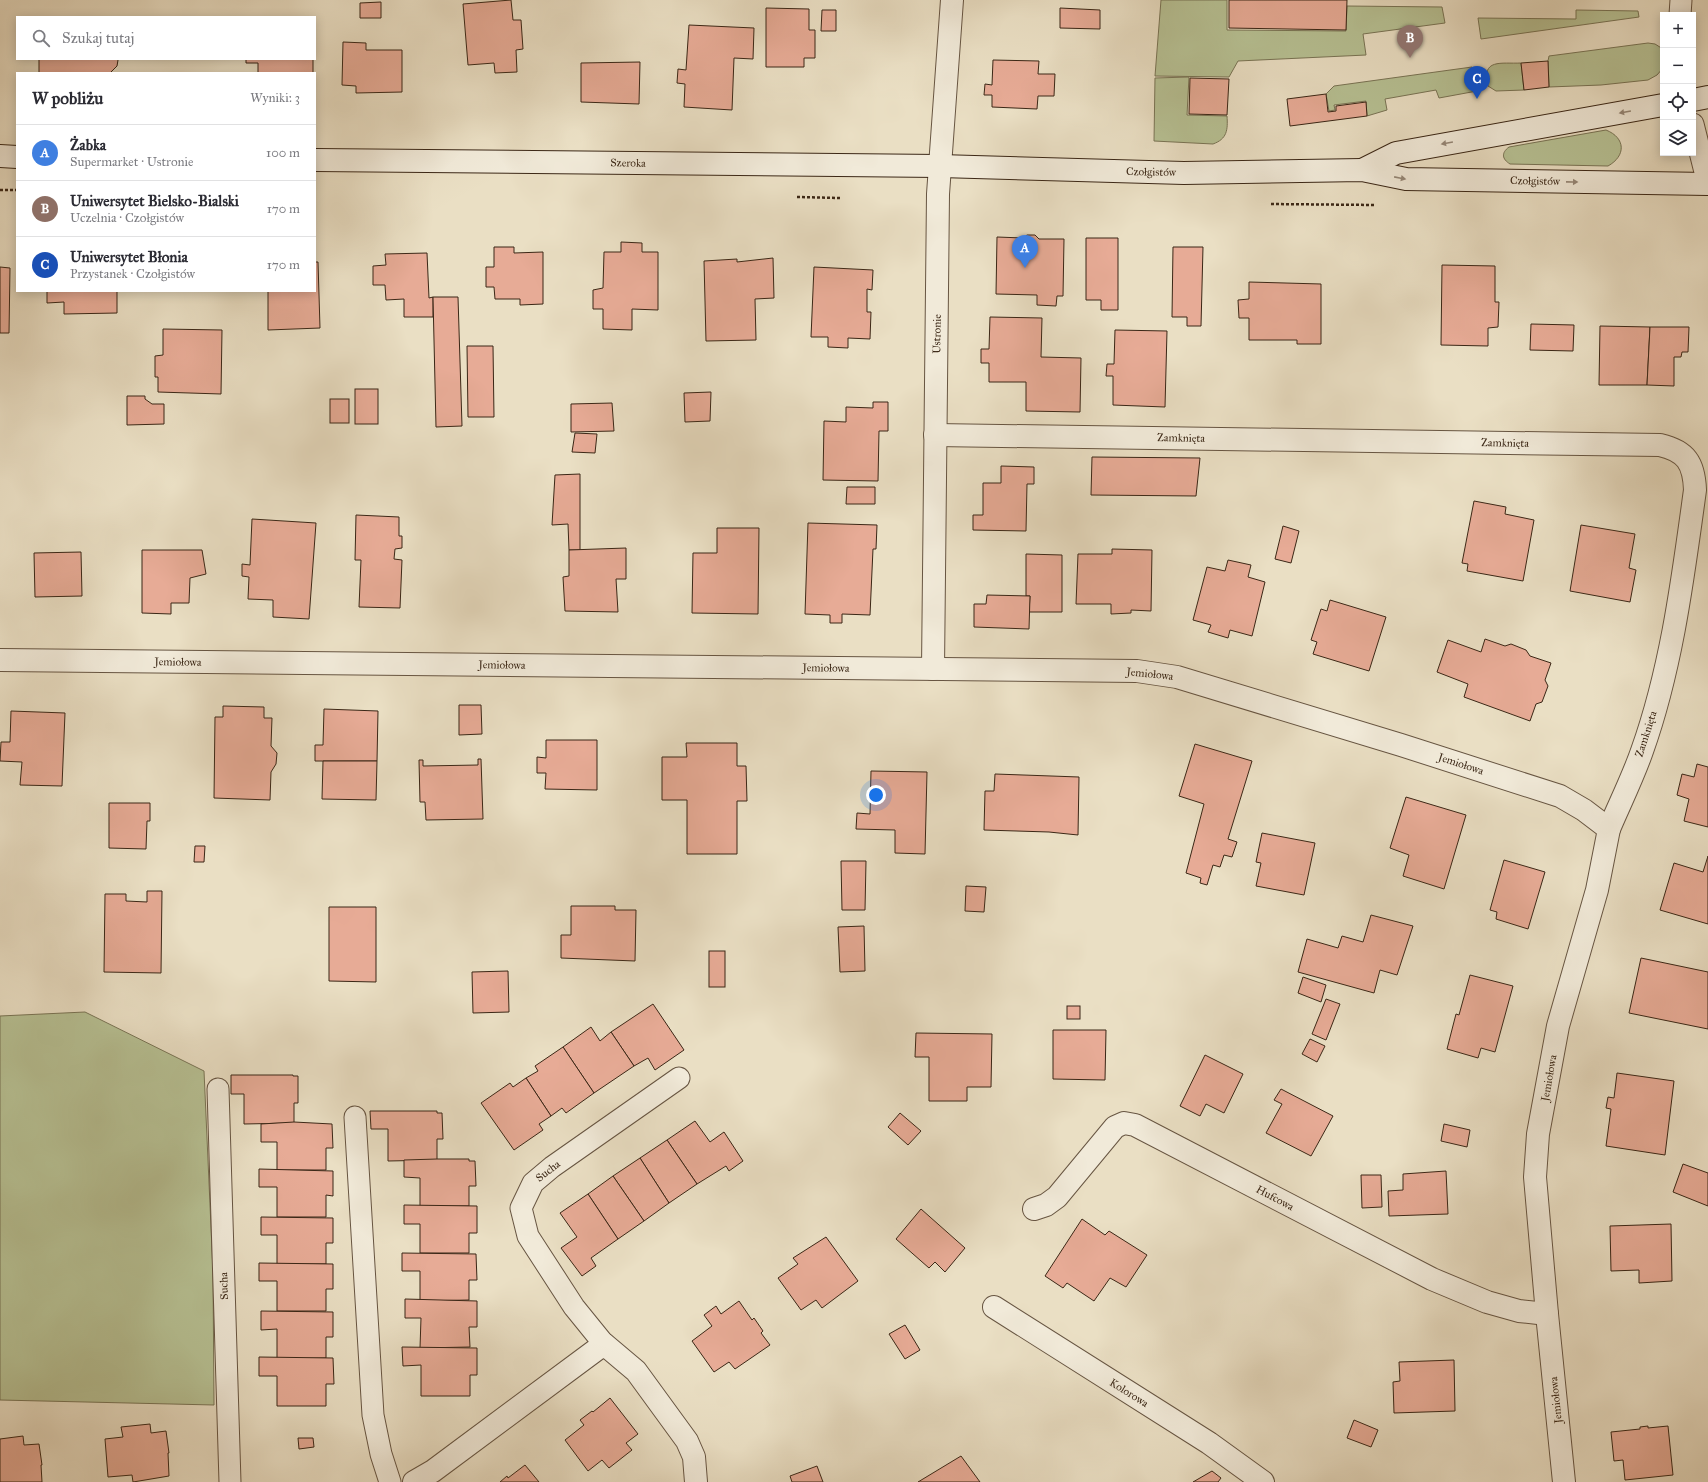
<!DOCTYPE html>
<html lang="pl">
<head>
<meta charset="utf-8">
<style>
	:root { --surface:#fff; --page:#f2f2f3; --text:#2b2b33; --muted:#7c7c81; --line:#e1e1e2; --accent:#d93025 }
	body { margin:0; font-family:"IM FELL Great Primer",serif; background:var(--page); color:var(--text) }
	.controls { position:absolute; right:12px; top:12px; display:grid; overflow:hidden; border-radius:0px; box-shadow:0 2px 10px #0003 }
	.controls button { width:36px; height:36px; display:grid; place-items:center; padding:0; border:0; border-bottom:1px solid var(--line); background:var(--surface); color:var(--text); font:20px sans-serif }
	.you { position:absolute; left:876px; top:795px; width:14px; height:14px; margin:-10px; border:3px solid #fff; border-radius:50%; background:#1a73e8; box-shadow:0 0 0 6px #1a73e833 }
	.badge { display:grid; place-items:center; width:26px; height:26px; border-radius:50%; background:var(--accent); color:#fff; font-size:13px; font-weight:700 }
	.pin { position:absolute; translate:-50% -33px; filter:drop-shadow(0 1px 2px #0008) }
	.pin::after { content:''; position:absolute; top:21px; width:14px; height:12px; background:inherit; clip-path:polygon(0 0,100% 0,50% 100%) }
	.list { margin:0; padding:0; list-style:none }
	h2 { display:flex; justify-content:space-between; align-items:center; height:52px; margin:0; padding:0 16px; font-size:17px }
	h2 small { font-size:13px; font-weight:400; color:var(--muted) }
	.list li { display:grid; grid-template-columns:26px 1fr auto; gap:12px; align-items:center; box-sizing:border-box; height:56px; padding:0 16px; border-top:1px solid var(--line) }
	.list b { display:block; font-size:15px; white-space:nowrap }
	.list p { margin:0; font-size:13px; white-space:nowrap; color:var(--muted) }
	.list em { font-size:13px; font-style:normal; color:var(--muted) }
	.icon { flex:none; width:22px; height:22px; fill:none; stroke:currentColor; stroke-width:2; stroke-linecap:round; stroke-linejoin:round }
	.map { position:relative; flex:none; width:1708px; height:1482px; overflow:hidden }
	.search { position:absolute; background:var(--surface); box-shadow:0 2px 10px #0003; left:16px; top:16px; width:300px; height:44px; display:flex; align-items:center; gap:10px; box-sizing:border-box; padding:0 14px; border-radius:0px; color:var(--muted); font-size:15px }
	.panel { position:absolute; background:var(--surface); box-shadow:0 2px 10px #0003; left:16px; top:72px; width:300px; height:220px; border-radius:0px }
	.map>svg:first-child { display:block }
</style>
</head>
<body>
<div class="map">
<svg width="1708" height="1482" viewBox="0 0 1708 1482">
	<rect width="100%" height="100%" fill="#eadfc4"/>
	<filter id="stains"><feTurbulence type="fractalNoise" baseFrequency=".005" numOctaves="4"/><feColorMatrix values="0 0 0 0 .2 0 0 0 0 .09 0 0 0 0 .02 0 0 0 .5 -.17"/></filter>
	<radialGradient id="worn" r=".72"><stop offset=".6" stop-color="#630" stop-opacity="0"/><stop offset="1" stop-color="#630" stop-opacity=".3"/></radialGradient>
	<g fill="#b7c194" stroke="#797455">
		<path d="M1161,0H1227V30L1346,31L1347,6L1442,7L1445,23L1363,34L1366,55L1238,61L1229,77L1155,76Z"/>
		<path d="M1576,10L1638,11L1639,17L1481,39L1478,18L1576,19Z"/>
		<path d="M1648,43L1655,44L1663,49V68L1657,75L1648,80L1601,85L1549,87L1548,61L1549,56Z"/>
		<path d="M1521,63L1524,90L1496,91L1488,86C1481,58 1501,64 1521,63Z"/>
		<path d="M1472,67L1477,91L1439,98L1436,90L1385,99L1387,110L1367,116L1366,101L1334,105L1335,110L1329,111L1326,94L1334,86Z"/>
		<path d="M1189,77L1187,115L1227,116C1228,130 1227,139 1213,144L1154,141L1155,78Z"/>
		<path d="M1606,130C1626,138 1626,156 1608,166L1510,164C1502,159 1501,153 1509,147Z"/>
		<path d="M85,1012L204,1071L213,1272L214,1405L0,1400V1016Z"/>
	</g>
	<g fill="#e7ab96" stroke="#3b2716">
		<path d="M511,0L513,20H521L523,49L516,50L517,72L495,73L494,63L468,65L463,4Z"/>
		<path d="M1229,0H1347L1346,30L1229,28Z"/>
		<path d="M381,2V18H360V3Z"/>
		<path d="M766,8L809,9V30H815V58H804V67H766Z"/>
		<path d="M1060,8L1100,10V29L1060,28Z"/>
		<path d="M822,10H836V31H821Z"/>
		<path d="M689,25L754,28L753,59L734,58L732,110L684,107L685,84L677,83L678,69L686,70Z"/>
		<path d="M343,42L366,43V50H402V92L356,93V86L342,85Z"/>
		<path d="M39,59H117L118,60L117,66L110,73H39Z"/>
		<path d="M246,59H313V73H258V63H246Z"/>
		<path d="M993,60L1039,61L1038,74H1055L1054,96H1038L1037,109L992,107V95H984L985,84L992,85Z"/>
		<path d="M1548,61L1549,87L1524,90L1521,63Z"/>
		<path d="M640,62L639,104L581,102V63Z"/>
		<path d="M1190,78L1229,79L1227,115L1189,114Z"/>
		<path d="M1326,94L1328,112L1336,111V106L1366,102L1367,116L1290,126L1287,99Z"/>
		<path d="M1027,235H1035L1039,239H1064L1063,296H1057L1056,306L1037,305V295L996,294L997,237L1023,238Z"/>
		<path d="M1086,238H1118V310H1101V300H1086Z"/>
		<path d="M621,242L642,243V252H658V310L632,309V330L603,329V309H593V290L603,288L604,252H621Z"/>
		<path d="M494,247H514V253L543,252V304L520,305V299H495L494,287H486V267H494Z"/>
		<path d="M1173,247H1203L1201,326H1187V317H1172Z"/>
		<path d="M427,253L429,298L433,297V317H404V299L386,300L385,285H373V266L386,265L385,254Z"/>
		<path d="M773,258L774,298L755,299L756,340L706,341L704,261L737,259V262Z"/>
		<path d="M315,262H318L320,328L268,330V291H315Z"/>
		<path d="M1442,265L1495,266V302H1499L1498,327L1488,328V346L1441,345Z"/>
		<path d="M0,267L10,268L9,333H0Z"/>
		<path d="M814,267L873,270L872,290L867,289V312H871L870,339L848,338V348L828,347V337H811Z"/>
		<path d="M1249,282L1321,284V344H1297V340H1249V318H1239L1238,300L1249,299Z"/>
		<path d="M47,291H117V313L64,314V302L47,303Z"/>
		<path d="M433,297H458L462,426L436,427Z"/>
		<path d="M990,317L1042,318L1041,357L1081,358L1080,412L1026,411V382H989V363H981V349H989Z"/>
		<path d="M1531,324L1574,325L1573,351L1530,350Z"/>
		<path d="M1600,326L1650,327L1647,385H1599Z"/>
		<path d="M1650,327H1689L1688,352H1682L1681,357H1674V386L1647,385Z"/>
		<path d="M163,329L222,330L221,394L158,392V377H155V356L163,355Z"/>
		<path d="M1115,330L1167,331L1165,407L1113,405V376H1106L1107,364H1114Z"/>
		<path d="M467,346H493L494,417H468Z"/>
		<rect x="355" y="389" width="23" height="35"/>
		<path d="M711,392L710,421L685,422L684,393Z"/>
		<path d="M127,396H145V399L152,404H164V424L127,425Z"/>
		<rect x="330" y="399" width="19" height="24"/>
		<path d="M873,402H888V431H879L878,481L823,480L824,421L846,422V407L873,408Z"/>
		<path d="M612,403L614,431L571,432V404Z"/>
		<path d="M575,433L597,434L595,453L572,452Z"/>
		<path d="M1092,457L1200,458L1196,496L1091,495Z"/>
		<path d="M1001,466L1034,467V484H1027L1026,531L973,530V515H983V483H1001Z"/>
		<path d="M580,474V550H569L568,524L552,525L555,475Z"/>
		<path d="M847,487H875V504H846Z"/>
		<path d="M1474,501L1506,507L1505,514L1534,520L1523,581L1467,571L1468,564L1462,563Z"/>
		<path d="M356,515L399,517V536H402V548L395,549L394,559L402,560L400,608L359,607L361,560H355Z"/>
		<path d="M252,519L316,523L309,619L273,617V600L248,599L249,577L242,576V564L250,565Z"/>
		<path d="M808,523L877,525L876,549H873L870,615L842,614V623H830V615L805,614Z"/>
		<path d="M1581,525L1635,534L1629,568L1636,570L1630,602L1570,591Z"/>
		<path d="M1283,526L1299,531L1291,563L1275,559Z"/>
		<path d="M717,528H759L758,614L692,613L693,553H717Z"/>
		<path d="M626,548V579H616L618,612L565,611L563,577L569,576V550Z"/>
		<path d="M1112,549L1152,550L1151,611L1131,610V613L1111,614V604H1076L1078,554H1112Z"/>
		<path d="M142,550H202L206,574L190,578L189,603H171V614L142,613Z"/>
		<path d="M81,552L82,596L35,597L34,553Z"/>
		<path d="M1026,554L1062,555V612H1029L1030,596H1026Z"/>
		<path d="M1228,560L1251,565L1248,577L1265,582L1252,636L1230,630L1228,638L1208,632L1211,625L1193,620L1207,567L1225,571Z"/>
		<path d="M987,595L1030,596L1029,629L974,627V604H986Z"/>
		<path d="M1330,600L1386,617L1369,671L1313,654L1317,642L1311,640L1321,609L1327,611Z"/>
		<path d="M1485,639L1505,646L1511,644L1526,650L1530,656L1551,663L1545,680L1548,686L1542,702L1536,704L1530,721L1464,697L1468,684L1437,672L1448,640L1481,652Z"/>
		<path d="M459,705H481L482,734L459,735Z"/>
		<path d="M223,706L264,707V718H272L271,746L277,753L276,764L271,772L270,800L214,798L215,717H223Z"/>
		<path d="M324,709L378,711L377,761H315V745H323Z"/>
		<path d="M11,711L65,713L62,786L20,785L22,762L0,761L1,742H10Z"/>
		<path d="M546,740H597V790L545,789L546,773H537V757L546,758Z"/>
		<path d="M686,743H737V766H746L747,801H737V854H687V800H662V757H687Z"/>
		<path d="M1195,744L1252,761L1228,839L1237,842L1232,857L1224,855L1220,867L1213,865L1207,885L1200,883L1201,878L1186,873L1204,804L1179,796Z"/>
		<path d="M478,759H481L483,819L426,820L425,802H420L419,760H423V766L478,765Z"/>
		<path d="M323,761H377L376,800L322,799Z"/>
		<path d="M1697,764L1708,767V827L1684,821L1689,799L1677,795L1682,774L1694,777Z"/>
		<path d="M871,771L927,772L925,854L895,853V830L856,829L857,813L870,814Z"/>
		<path d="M995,774L1079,777L1078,835L1049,832L984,830L985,791H994Z"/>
		<path d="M1406,797L1466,815L1444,889L1403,876L1409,855L1390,848Z"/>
		<path d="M109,803H150V821H147L146,849L109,848Z"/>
		<path d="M1262,833L1315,843L1304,895L1256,886L1261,863L1256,862Z"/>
		<path d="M195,846H205L204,862H194Z"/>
		<path d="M1708,856V924L1660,910L1674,863L1703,872Z"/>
		<path d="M1504,860L1545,872L1528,929L1496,919L1497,912L1490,910Z"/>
		<path d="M841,861H866L865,910H842Z"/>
		<path d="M966,886L986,887L984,912L965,911Z"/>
		<path d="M147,891H162L161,973L104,972L105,894H126V901L147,902Z"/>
		<path d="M571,906H615V910H636L635,961L561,958V935H571Z"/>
		<path d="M329,907H376V982L329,981Z"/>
		<path d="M1371,915L1413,926L1397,975L1380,970L1374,993L1298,972L1307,939L1338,948L1342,936L1363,942Z"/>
		<path d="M864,926L865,971L840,972L838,927Z"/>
		<rect x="709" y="951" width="16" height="36"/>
		<path d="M1641,958L1708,972V1029L1629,1013Z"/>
		<path d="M508,971L509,1012L473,1013L472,972Z"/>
		<path d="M1470,975L1513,986L1495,1052L1481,1048L1478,1058L1447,1049L1456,1014L1459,1015Z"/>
		<path d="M1303,977L1326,985L1321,1002L1298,993Z"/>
		<path d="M1326,999L1340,1004L1326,1040L1312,1034Z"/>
		<path d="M653,1004L684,1050L655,1070L648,1058L634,1066L611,1032Z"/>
		<rect x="1067" y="1006" width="13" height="13"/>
		<path d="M591,1027L600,1041L611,1032L634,1066L594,1093L563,1047Z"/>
		<path d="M1053,1030H1106L1105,1080L1053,1079Z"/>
		<path d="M916,1033L992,1034L991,1087H967V1101H929V1057H915Z"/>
		<path d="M1310,1039L1325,1046L1317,1062L1302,1054Z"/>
		<path d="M563,1047L594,1093L566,1113L562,1108L551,1116L526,1078L538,1071L535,1066Z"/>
		<path d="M1205,1055L1243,1074L1224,1113L1206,1104L1200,1116L1180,1106Z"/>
		<path d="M1617,1073L1674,1081L1665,1155L1606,1146L1611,1109L1606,1108L1608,1097L1614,1098Z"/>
		<path d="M231,1075H293V1076H298V1103H294V1123L244,1124V1094H231Z"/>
		<path d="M526,1078L551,1116L539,1124L543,1130L514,1150L481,1103L510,1083L513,1087Z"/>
		<path d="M1281,1089L1333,1116L1311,1156L1266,1133L1282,1104L1274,1100Z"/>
		<path d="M370,1111H437V1113H442L443,1139H437V1160L388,1161V1129H371Z"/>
		<path d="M900,1113L921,1131L908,1145L888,1127Z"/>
		<path d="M695,1121L710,1142L724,1132L743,1161L729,1171L726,1166L697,1184L667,1140Z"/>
		<path d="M294,1122L332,1124L333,1148H326V1170H277V1142H261V1124Z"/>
		<path d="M1444,1124L1470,1130L1467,1147L1441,1141Z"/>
		<path d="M667,1140L697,1184L669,1203L640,1158Z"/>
		<path d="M640,1158L669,1203L644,1221L613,1176Z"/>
		<path d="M437,1159H469V1161H475L476,1186H469V1206H420V1178L404,1177V1160Z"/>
		<path d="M1683,1164L1708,1173V1206L1673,1192Z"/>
		<path d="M259,1169L333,1171V1196L326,1195V1217H277V1187H259Z"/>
		<path d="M1446,1171L1448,1214L1389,1216L1388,1191L1403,1190V1174Z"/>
		<path d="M1361,1175H1381L1382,1207L1362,1208Z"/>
		<path d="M613,1176L644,1221L618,1239L588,1194Z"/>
		<path d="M588,1194L618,1239L591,1258L596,1266L582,1276L561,1248L577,1237L560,1213Z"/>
		<path d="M404,1205L477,1206V1233H469V1253H420V1224H404Z"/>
		<path d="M921,1209L965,1248L945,1272L935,1262L929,1268L896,1239Z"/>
		<path d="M261,1217L333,1218V1243H326V1264H277V1235H261Z"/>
		<path d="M1082,1219L1105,1235L1109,1231L1147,1255L1126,1287L1110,1278L1094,1301L1067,1283L1063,1288L1045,1276Z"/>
		<path d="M1671,1224L1672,1281L1639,1283V1270L1611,1271L1610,1226Z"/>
		<path d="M826,1237L858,1281L822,1308L816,1300L801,1310L778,1278L798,1264L793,1258Z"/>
		<path d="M402,1253L476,1254L477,1280H469V1300L420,1301V1271H402Z"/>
		<path d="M259,1263L333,1264V1289H326V1311H277V1281H259Z"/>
		<path d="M405,1299L477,1301V1327H469L470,1347L420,1348L421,1318H405Z"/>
		<path d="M739,1301L752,1320L754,1318L763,1331L761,1333L770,1345L735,1369L729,1362L714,1372L692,1341L712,1326L704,1315L716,1306L721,1314Z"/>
		<path d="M261,1311L333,1312V1337H326V1358L277,1359V1329L261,1330Z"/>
		<path d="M905,1325L920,1350L905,1359L889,1334Z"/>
		<path d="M402,1347L477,1348V1375H470V1396H421V1365L403,1366Z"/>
		<path d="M259,1357L333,1358L334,1384H326V1406H277V1376H259Z"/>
		<path d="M1454,1360L1455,1411L1394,1413L1393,1382L1400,1381L1399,1362Z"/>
		<path d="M610,1398L638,1434L626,1443L632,1450L609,1468L602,1460L588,1471L565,1440L584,1425L580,1420L592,1411L593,1412Z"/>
		<path d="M1354,1420L1378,1430L1371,1447L1347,1438Z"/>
		<path d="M150,1424L151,1433L166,1431L169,1453H168L169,1476L133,1482L132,1475L108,1477L105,1439L123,1437L121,1427Z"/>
		<path d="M1648,1426V1428L1668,1426L1673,1475L1625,1480L1623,1460L1614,1461L1611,1432L1640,1429V1427Z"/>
		<path d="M23,1436L24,1445L39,1444L42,1465H41L42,1482H0V1439Z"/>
		<path d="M298,1438H313L314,1447L299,1449Z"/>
		<path d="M961,1456L980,1482H918Z"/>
		<path d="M525,1465L539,1482H500L507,1476L508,1478Z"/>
		<path d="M817,1466L823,1482H792L790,1476Z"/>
		<path d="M1212,1471L1221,1478L1218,1482H1193Z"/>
	</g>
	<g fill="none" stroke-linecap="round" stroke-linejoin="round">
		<defs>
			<g id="lane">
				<path d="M1680,15L1681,0"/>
				<path d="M1693,124L1708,184"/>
				<path d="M218,1089L230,1482"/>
				<path d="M355,1117L373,1415L381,1454L390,1482"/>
				<path d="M604,1344L574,1307L528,1236L521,1208L533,1183L552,1167L679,1078"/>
			</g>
			<g id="street">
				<path d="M935,435L1660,445C1686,451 1694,463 1695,490C1683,577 1672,667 1642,751C1633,777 1620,803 1609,829"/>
				<path d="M0,660L1137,671L1177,677L1401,745L1560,796L1584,810L1609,829L1597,890L1558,1026L1538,1134L1535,1177L1547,1314L1564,1482"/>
				<path d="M933,669L938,194L952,0"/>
				<path d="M1034,1209L1046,1205L1057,1197L1115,1127L1124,1123L1135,1125L1432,1279L1487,1302L1519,1311L1547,1314"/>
				<path d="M994,1307L1209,1443L1263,1482"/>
				<path d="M414,1482L433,1471L604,1344L636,1371L687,1441L694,1457L696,1482"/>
			</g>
			<g id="secondary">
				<path d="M1693,100L1708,97"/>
				<path d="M0,156L17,157"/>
				<path d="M315,160L940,166L1184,173L1362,170L1406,179L1708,184"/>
				<path d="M1362,170L1396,153L1663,105"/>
			</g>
		</defs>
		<use href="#lane" stroke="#675542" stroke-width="23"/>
		<use href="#street" stroke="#675542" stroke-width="24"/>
		<use href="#secondary" stroke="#3b2716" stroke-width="24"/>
		<g stroke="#3b2716" stroke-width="2.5" stroke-dasharray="3 2" stroke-linecap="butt">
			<path d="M0,190H17"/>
			<path d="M797,197L840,198"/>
			<path d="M1271,204L1374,205"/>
		</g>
		<use href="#lane" stroke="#f1ead9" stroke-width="21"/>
		<use href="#street" stroke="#f1ead9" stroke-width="22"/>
		<use href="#secondary" stroke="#f1ead9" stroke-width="22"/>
	</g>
	<defs><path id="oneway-solid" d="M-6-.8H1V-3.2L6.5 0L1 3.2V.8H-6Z"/></defs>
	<g fill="#968878">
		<use href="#oneway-solid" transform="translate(1625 112) rotate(170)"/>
		<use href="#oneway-solid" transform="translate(1447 143) rotate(170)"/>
		<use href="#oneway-solid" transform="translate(1400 178) rotate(11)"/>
		<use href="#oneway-solid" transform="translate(1572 182) rotate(1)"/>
	</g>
	<g text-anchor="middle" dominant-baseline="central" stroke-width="3.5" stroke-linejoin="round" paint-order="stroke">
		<g font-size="11" fill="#3b2716" stroke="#f1ead9">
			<text transform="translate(628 163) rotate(1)">Szeroka</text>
			<text transform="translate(1151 172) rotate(1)">Czołgistów</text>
			<text transform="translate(1535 181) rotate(1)">Czołgistów</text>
			<text transform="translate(937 334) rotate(-89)">Ustronie</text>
			<text transform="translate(1181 438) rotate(1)">Zamknięta</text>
			<text transform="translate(1505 443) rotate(1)">Zamknięta</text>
			<text transform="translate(178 662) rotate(1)">Jemiołowa</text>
			<text transform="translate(502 665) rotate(1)">Jemiołowa</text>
			<text transform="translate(826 668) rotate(1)">Jemiołowa</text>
			<text transform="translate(1150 674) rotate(6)">Jemiołowa</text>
			<text transform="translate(1646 734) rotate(-72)">Zamknięta</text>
			<text transform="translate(1461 764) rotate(18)">Jemiołowa</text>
			<text transform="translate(1549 1078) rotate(-80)">Jemiołowa</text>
			<text transform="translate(548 1171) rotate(-38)">Sucha</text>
			<text transform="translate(1275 1198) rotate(28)">Hufcowa</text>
			<text transform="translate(224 1286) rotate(-92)">Sucha</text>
			<text transform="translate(1129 1393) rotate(32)">Kolorowa</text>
			<text transform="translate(1556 1400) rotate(-96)">Jemiołowa</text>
		</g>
	</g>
	<rect width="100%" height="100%" filter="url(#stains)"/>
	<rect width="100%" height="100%" fill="url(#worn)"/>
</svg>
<div class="controls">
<button>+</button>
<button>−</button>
<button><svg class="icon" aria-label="locate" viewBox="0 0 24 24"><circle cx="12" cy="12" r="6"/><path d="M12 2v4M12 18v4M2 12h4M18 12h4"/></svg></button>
<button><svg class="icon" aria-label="layers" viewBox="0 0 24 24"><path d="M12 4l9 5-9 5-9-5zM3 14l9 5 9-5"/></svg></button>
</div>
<div class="you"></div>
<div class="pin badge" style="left:1025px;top:268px;background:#3f7fe0">A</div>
<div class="pin badge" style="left:1410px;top:58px;background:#8d6e63">B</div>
<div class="pin badge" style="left:1477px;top:99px;background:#1a4fb4">C</div>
<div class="search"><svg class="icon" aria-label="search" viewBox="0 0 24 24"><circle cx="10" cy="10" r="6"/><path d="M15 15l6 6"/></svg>Szukaj tutaj</div>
<section class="panel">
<h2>W pobliżu<small>Wyniki: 3</small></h2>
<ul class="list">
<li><span class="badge" style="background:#3f7fe0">A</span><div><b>Żabka</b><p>Supermarket · Ustronie</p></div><em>100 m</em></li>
<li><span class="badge" style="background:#8d6e63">B</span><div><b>Uniwersytet Bielsko-Bialski</b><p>Uczelnia · Czołgistów</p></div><em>170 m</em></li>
<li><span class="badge" style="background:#1a4fb4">C</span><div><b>Uniwersytet Błonia</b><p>Przystanek · Czołgistów</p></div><em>170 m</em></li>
</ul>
</section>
</div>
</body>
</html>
